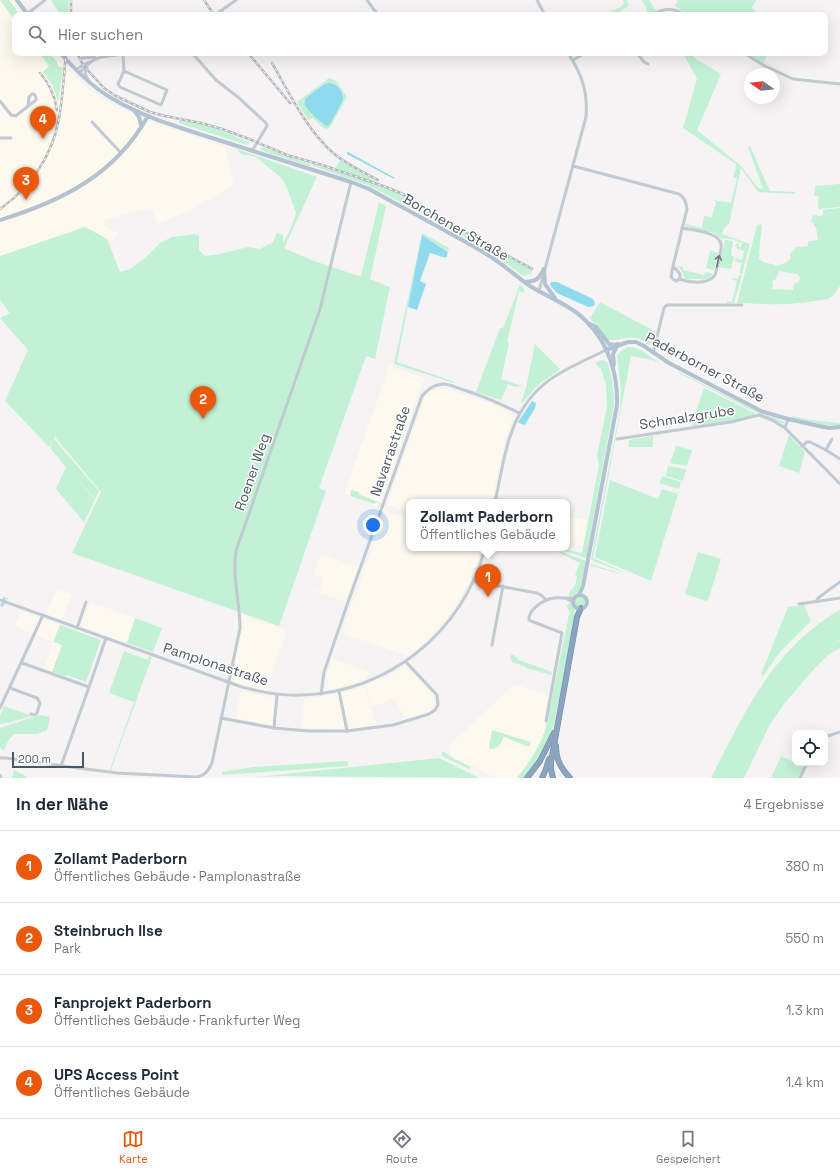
<!DOCTYPE html>
<html lang="de">
<head>
<meta charset="utf-8">
<style>
	:root { --surface:#fff; --page:#f2f2f3; --text:#1f2937; --muted:#747a83; --line:#e0e1e3; --accent:#ea580c }
	body { margin:0; font-family:"Space Grotesk",sans-serif; background:var(--page); color:var(--text) }
	.controls { position:absolute; right:12px; bottom:12px; display:grid; overflow:hidden; border-radius:8px; box-shadow:0 4px 16px #0002 }
	.controls button { width:36px; height:36px; display:grid; place-items:center; padding:0; border:0; border-bottom:1px solid var(--line); background:var(--surface); color:var(--text); font:20px sans-serif }
	.compass { position:absolute; left:744px; top:68px; width:36px; height:36px; border-radius:50%; background:var(--surface); box-shadow:0 4px 16px #0002; rotate:284deg }
	.scale { position:absolute; left:12px; bottom:10px; width:72px; box-sizing:border-box; padding-left:4px; border:2px solid #4a5661; border-top:0; font-size:11px; line-height:14px; white-space:nowrap; color:#4a5661; -webkit-text-stroke:3px #fff; paint-order:stroke }
	.you { position:absolute; left:373px; top:525px; width:14px; height:14px; margin:-10px; border:3px solid #fff; border-radius:50%; background:#1a73e8; box-shadow:0 0 0 6px #1a73e833 }
	.badge { display:grid; place-items:center; width:26px; height:26px; border-radius:50%; background:var(--accent); color:#fff; font-size:13px; font-weight:700 }
	.pin { position:absolute; translate:-50% -33px; filter:drop-shadow(0 1px 2px #0008) }
	.pin::after { content:''; position:absolute; top:21px; width:14px; height:12px; background:inherit; clip-path:polygon(0 0,100% 0,50% 100%) }
	.popup { position:absolute; left:406px; top:499px; width:164px; height:52px; box-sizing:border-box; display:grid; place-content:center; border-radius:8px; background:var(--surface); filter:drop-shadow(0 1px 3px #0005); font-size:13px; white-space:nowrap; color:var(--muted) }
	.popup b { font-size:15px; color:var(--text) }
	.popup::after { content:''; position:absolute; left:50%; top:100%; margin-left:-8px; border:8px solid transparent; border-top-color:var(--surface) }
	.list { margin:0; padding:0; list-style:none }
	h2 { display:flex; justify-content:space-between; align-items:center; height:52px; margin:0; padding:0 16px; font-size:17px }
	h2 small { font-size:13px; font-weight:400; color:var(--muted) }
	.list li { display:grid; grid-template-columns:26px 1fr auto; gap:12px; align-items:center; box-sizing:border-box; height:72px; padding:0 16px; border-top:1px solid var(--line) }
	.list b { display:block; font-size:15px; white-space:nowrap }
	.list p { margin:0; font-size:13px; white-space:nowrap; color:var(--muted) }
	.list em { font-size:13px; font-style:normal; color:var(--muted) }
	.icon { flex:none; width:22px; height:22px; fill:none; stroke:currentColor; stroke-width:2; stroke-linecap:round; stroke-linejoin:round }
	.map { position:relative; flex:none; width:840px; height:778px; overflow:hidden }
	.search { position:absolute; background:var(--surface); box-shadow:0 4px 16px #0002; left:12px; right:12px; top:12px; height:44px; display:flex; align-items:center; gap:10px; box-sizing:border-box; padding:0 14px; border-radius:8px; color:var(--muted); font-size:15px }
	.sheet { height:340px; background:var(--surface) }
	nav { display:flex; justify-content:space-around; align-items:center; box-sizing:border-box; height:56px; border-top:1px solid var(--line); background:var(--surface); font-size:11px; color:var(--muted) }
	nav a { display:grid; justify-items:center; gap:2px }
	nav .on { color:var(--accent) }
	.map>svg:first-child { display:block }
</style>
</head>
<body>
<div class="map">
<svg width="840" height="778" viewBox="0 0 840 778">
	<rect width="100%" height="100%" fill="#f5f3f3"/>
	<g fill="#fdf9ef" fill-rule="evenodd">
		<path d="M0,0H11L22,15H15V53H50L56,61L66,67L88,88L108,102L124,110L157,124L226,147V150L234,185L191,210L158,224L151,208L104,220L108,229L118,232L113,242L84,226L0,260Z"/>
		<path d="M390,364L394,368L425,378L418,396L379,507L344,494Z"/>
		<path d="M445,388L496,405L513,415L514,416L507,432L492,499H491L490,502H409V513L387,505L424,398L430,393L437,389Z"/>
		<path d="M385,511L409,519V548H482L471,579L453,611L426,642L408,656L342,633Z"/>
		<path d="M567,516L587,520L583,546L575,544V542L567,540Z"/>
		<path d="M321,554L358,567L346,602L308,589ZM314,575L324,578L319,592L309,588Z"/>
		<path d="M57,589L72,594L62,619L48,615L47,611Z"/>
		<path d="M90,602L135,618L127,643L83,627L81,624Z"/>
		<path d="M21,611L60,625L54,642L62,645L52,672L44,668L53,642L32,634L15,626Z"/>
		<path d="M242,615L287,630L266,691L243,686L234,682L232,679L242,629Z"/>
		<path d="M332,658L369,672L366,679L338,688L330,689L327,687V673Z"/>
		<path d="M406,666L433,695L435,701L434,707L427,713L405,719L397,703L393,698L383,704L371,706L366,685L386,677Z"/>
		<path d="M515,684L550,696L545,721L547,722L545,731L540,744L532,758L516,778H496L471,765L455,759L452,756L448,746Z"/>
		<path d="M365,686L376,725L349,729L341,694Z"/>
		<path d="M241,691L275,698L273,722L272,725L236,718Z"/>
		<path d="M337,694L339,696L346,729L301,728L304,698L317,697Z"/>
	</g>
	<g fill="#c3f1d5" fill-rule="evenodd">
		<path d="M0,0H9L20,15H15V21Z"/>
		<path d="M51,0H69L68,15H60Z"/>
		<path d="M623,0H627L629,5C623,10 616,16 609,12L621,7L624,3L623,1Z"/>
		<path d="M641,0H649L656,11L649,15H647L648,14L646,6Z"/>
		<path d="M678,0H757L751,8L762,15H688L675,6Z"/>
		<path d="M39,53H49L57,62L58,66L63,68L58,104C56,91 51,82 43,72L49,66Z"/>
		<path d="M683,53H689L696,59L721,74L697,130L741,166L758,188L763,189L748,147L750,146L770,191L795,192V194L758,192L741,168L729,224L724,228L722,234L750,244L742,274L739,273L742,263L735,261L736,258L742,260L744,251L737,249V247L735,246L737,243L739,244V247H741L742,243L731,239L721,238L714,233L686,227L685,225L686,224L702,228L704,216L712,217L716,202L713,200L731,203L737,178L733,177L735,171L736,164L683,128L697,79Z"/>
		<path d="M747,53H767L764,63Z"/>
		<path d="M329,78L336,81L347,97L330,127L327,129L322,127L313,118L308,120L297,102Z"/>
		<path d="M179,119C204,122 226,133 249,142V144L247,145L179,123Z"/>
		<path d="M262,147L310,164V165L309,166L260,150Z"/>
		<path d="M237,149L317,177L284,248L311,260L362,277L361,276L379,202L386,206L370,279L390,287L375,359L366,356L319,488L326,491L279,626L72,553L101,492L55,437L56,433L54,439L99,491L95,499L67,468L95,500L84,522L56,489L66,467L50,448L53,441L49,447L5,401L28,350L0,318L10,313L0,300V256L85,227L107,239L120,272L130,269L144,259L160,243L172,237L195,234L199,236V250L205,256L215,255L248,247L260,249L273,242L277,233L283,235V244L292,225L296,213L285,183L279,176L256,157L241,154Z"/>
		<path d="M340,160L385,186L335,169Z"/>
		<path d="M311,163L390,189L404,196L441,218L442,217L479,239L534,268L531,274L523,276C498,257 472,240 444,226V224L441,221L439,223L370,186L313,166Z"/>
		<path d="M840,184V207L820,209L818,208L819,196H814L815,186Z"/>
		<path d="M840,208V286C837,290 834,295 830,298C826,300 819,300 815,301C789,306 763,304 737,303L757,225L761,224L762,226L759,253L760,256L758,258L763,262L775,265V266C782,264 786,264 791,258L790,254L797,247L808,246V241L818,240L816,227L814,226V223L811,222L813,215L820,216L823,215V210ZM779,271L797,274L800,277L799,282L794,284L793,290L771,289L773,286L772,281L776,279Z"/>
		<path d="M422,233L449,248L448,251L422,235L397,362L455,382L454,383L394,364Z"/>
		<path d="M725,240L733,241L731,255L734,257L731,269L719,267Z"/>
		<path d="M710,251L718,253L714,270L706,268Z"/>
		<path d="M678,266L683,267V270L704,275L705,272L713,274L709,278L703,280L701,279H690L689,280L684,278L683,273Z"/>
		<path d="M739,275H742L734,303L726,304L727,301L732,302L737,281L732,279V278L737,279Z"/>
		<path d="M520,285L524,289V293L519,291L507,342L509,343L501,379L522,386L515,387L508,384L501,400L476,392L500,328H503Z"/>
		<path d="M600,302L656,332L652,345C646,345 643,340 638,338C630,335 617,341 607,340L590,318Z"/>
		<path d="M535,344L560,369L538,385L522,403L521,402L526,388Z"/>
		<path d="M628,347C640,346 652,359 663,366L652,360L631,356L593,558L626,573L593,561L591,559L620,411L621,391L617,355L623,350Z"/>
		<path d="M602,360L607,362C612,376 614,390 614,405L586,558L557,548L582,553L599,465L597,455L607,407L606,385L601,369L595,363Z"/>
		<path d="M679,372L758,412L783,421L784,422L783,424L757,413L679,373Z"/>
		<path d="M704,388L756,414L731,421L693,427L692,424Z"/>
		<path d="M793,416L811,420L840,423V425C824,427 807,421 791,418Z"/>
		<path d="M789,435L805,452L799,473L779,466Z"/>
		<path d="M653,436V447H628L629,440Z"/>
		<path d="M676,446L692,450L687,466L670,463Z"/>
		<path d="M668,466L686,469L683,481L666,476Z"/>
		<path d="M662,476L681,482L679,489L659,483Z"/>
		<path d="M610,480L658,499L662,489L678,494L651,581L595,557Z"/>
		<path d="M351,490L359,492L360,495L381,503L379,507H378L379,503L377,502L374,504L350,496Z"/>
		<path d="M561,552L586,561L579,591L571,597H569V592L575,586L577,576L575,575L580,563L560,553Z"/>
		<path d="M698,552L721,559L708,600L706,601L685,594Z"/>
		<path d="M591,564L625,575L591,566Z"/>
		<circle cx="580" cy="602" r="5.5"/>
		<path d="M569,602C575,606 575,612 575,620L554,724L549,740L544,752L525,778H517C529,763 538,749 545,731L569,615L570,613L567,607Z"/>
		<path d="M804,605L811,621L780,652L763,676L761,674L788,607Z"/>
		<path d="M840,610V639L831,646L840,640V648L829,654L814,669L784,704L770,724L744,778H711C744,713 774,647 840,610Z"/>
		<path d="M135,618L162,628L153,652L127,643Z"/>
		<path d="M60,625L101,640L86,682L67,675L66,676L52,672L62,645L53,642Z"/>
		<path d="M124,651L148,660L149,656L152,657L111,770H110L134,702L109,693Z"/>
		<path d="M511,655C515,654 516,658 519,660L552,672L551,675L526,668L524,666L512,662L510,657Z"/>
		<path d="M4,706L32,716L11,722L0,724V716Z"/>
		<path d="M40,715L50,717L47,730L37,734H14L8,741L4,751L0,748V728Z"/>
		<path d="M492,730L531,742L529,747L504,737L499,746L493,749L489,748Z"/>
		<path d="M443,751L454,759L469,766L471,768L469,769L442,756V752Z"/>
		<path d="M781,756L804,767L798,778H771Z"/>
		<path d="M439,758L479,778L282,776L257,777Z"/>
		<path d="M348,761V766L222,775V772L254,767Z"/>
		<path d="M14,770L24,775L27,778H12Z"/>
	</g>
	<g fill="#90daee">
		<path d="M329,83C338,84 343,91 343,100L330,124L327,126C321,123 308,111 305,105C304,102 305,101 306,98L325,84Z"/>
		<path d="M347,152H348L395,178L394,179L347,154Z"/>
		<path d="M422,235L448,252L446,258L430,253L420,281L426,284L417,310L408,307Z"/>
		<path d="M551,282H557L593,299L595,303L594,306L588,307L557,293L550,285Z"/>
		<path d="M532,401L536,403L535,408L525,425L519,423L518,422Z"/>
	</g>
	<g fill="none" stroke-linecap="round" stroke-linejoin="round">
		<g stroke="#90daee" stroke-width="1">
			<path d="M1,606L4,597"/>
			<path d="M2,606L5,598"/>
			<path d="M3,606L7,598"/>
		</g>
		<defs>
			<g id="highway">
				<path d="M556,746C556,760 561,768 570,778"/>
				<path d="M527,778L540,761L554,733"/>
				<path d="M542,778L546,769L549,759"/>
				<path d="M553,778L551,769V762L577,617L581,608"/>
			</g>
		</defs>
		<use href="#highway" stroke="#7690ad" stroke-width="6"/>
		<g stroke="#c1cad2" stroke-width="3">
			<path d="M367,0L378,15"/>
			<path d="M537,0L545,15"/>
			<path d="M27,14L45,0"/>
			<path d="M215,15L236,0"/>
			<path d="M651,15C663,8 674,7 685,15"/>
			<path d="M192,53L216,80L239,98L266,123L267,126L252,151"/>
			<path d="M637,53L644,62L648,64"/>
			<path d="M744,53L765,66L793,79L840,84"/>
			<path d="M123,55L124,71L118,84L120,87L161,105L167,90L124,71"/>
			<path d="M82,58L95,57L96,59"/>
			<path d="M573,60L585,53"/>
			<path d="M87,68L85,73L88,80"/>
			<path d="M76,70L83,65L101,57L132,53"/>
			<path d="M79,73L91,62"/>
			<path d="M0,101L11,115L16,116L18,114L36,100V97L34,94H32L29,97L28,106"/>
			<path d="M92,122L121,153"/>
			<path d="M0,138H11"/>
			<path d="M573,166L679,194C685,198 686,202 687,209L673,266L680,274V278L677,281L674,280L671,277L673,266"/>
			<path d="M679,279C690,283 708,285 715,275C717,268 722,250 721,244C719,232 692,230 682,228"/>
			<path d="M539,291L586,117C588,91 582,75 568,53"/>
			<path d="M653,353L664,308L667,305H742"/>
			<path d="M785,428L788,419"/>
			<path d="M617,439L731,422L759,415L772,420L785,428L840,484"/>
			<path d="M802,446L807,442H810L826,450L840,459"/>
			<path d="M826,450L832,439"/>
			<path d="M495,502C506,452 509,404 557,375C573,365 590,358 606,350"/>
			<path d="M476,582L537,593L541,595L546,600"/>
			<path d="M567,599L573,602"/>
			<path d="M0,600L242,687C261,692 281,696 302,695C388,693 464,631 485,548"/>
			<path d="M817,601V600L818,598L840,582"/>
			<path d="M799,604L840,598"/>
			<path d="M77,628L86,602"/>
			<path d="M492,645L503,586"/>
			<path d="M22,663L89,687L61,766"/>
			<path d="M89,687L106,638"/>
			<path d="M10,688L37,698L40,703L37,713L35,715L31,714"/>
			<path d="M339,691L347,731"/>
			<path d="M321,694L324,672L348,602L422,396C428,389 433,385 443,384C450,384 457,388 464,390C483,396 501,404 519,413"/>
			<path d="M0,708L43,615"/>
			<path d="M221,718L274,728L308,731H347L393,725L429,714L435,710L438,705L437,695L406,662"/>
			<path d="M546,721L562,633L531,621L529,620C528,609 545,599 554,598C561,597 567,599 574,598"/>
			<path d="M274,728L277,695"/>
			<path d="M825,737L840,732"/>
			<path d="M0,758H6L78,768L117,773L196,777C205,776 208,771 212,763L240,628C240,603 232,577 236,551L320,309L351,182"/>
			<path d="M0,775L1,778"/>
			<path d="M800,778L807,763"/>
		</g>
		<g stroke="#b3c2d1" stroke-width="4">
			<path d="M17,0L28,15"/>
			<path d="M60,53C76,70 92,87 113,99C143,117 178,127 212,138C258,153 305,167 351,182L369,189C394,203 419,216 444,230C460,239 476,247 491,257C505,266 517,277 530,286C549,298 571,305 587,322C609,344 618,375 617,405L583,586L579,595"/>
			<path d="M134,110L139,117L141,125"/>
			<path d="M0,220C62,201 115,175 148,116"/>
			<path d="M544,269L545,284L555,298"/>
			<path d="M525,282C537,281 538,280 544,269"/>
			<path d="M590,324L596,327L609,344L615,345L618,344"/>
			<path d="M606,350L628,342H636L644,346L669,363L761,411L788,419L819,426L829,428L840,427"/>
			<path d="M614,365L613,354L617,346"/>
			<circle cx="580" cy="602" r="7"/>
		</g>
		<use href="#highway" stroke="#8ba5c1" stroke-width="4.5"/>
		<defs>
			<g id="rail">
				<path d="M71,0V15"/>
				<path d="M204,0L214,15"/>
				<path d="M77,53L83,65L104,88L116,96L150,112L165,116L201,123L222,129L249,139L287,155L322,165L386,187L405,195"/>
				<path d="M248,53L290,103"/>
				<path d="M272,63C290,94 306,129 333,153C346,164 363,172 378,180"/>
				<path d="M40,73C50,84 55,96 57,110"/>
				<path d="M401,193L477,239L532,269"/>
				<path d="M0,209C31,187 53,155 59,118C63,96 64,74 66,53"/>
			</g>
		</defs>
		<use href="#rail" stroke="#b5b8bd" stroke-width="2.5"/>
		<use href="#rail" stroke="#fff" stroke-width="1" stroke-dasharray="3" stroke-linecap="butt"/>
	</g>
	<defs><path id="oneway-shaft" d="M-6 0H5M1.5-3L5.5 0L1.5 3" fill="none" stroke-width="1.6" stroke-linecap="round" stroke-linejoin="round"/></defs>
	<use stroke="#6e7983" href="#oneway-shaft" transform="translate(718 261) rotate(-78)"/>
	<g text-anchor="middle" dominant-baseline="central" stroke-width="3" stroke-linejoin="round" paint-order="stroke">
		<g font-size="14" fill="#4a5661" stroke="#fff">
			<text transform="translate(456 227) rotate(30)">Borchener Straße</text>
			<text transform="translate(705 367) rotate(28)">Paderborner Straße</text>
			<text transform="translate(687 417) rotate(-9)">Schmalzgrube</text>
			<text transform="translate(390 451) rotate(-71)">Navarrastraße</text>
			<text transform="translate(252 472) rotate(-71)">Roener Weg</text>
			<text transform="translate(216 664) rotate(18)">Pamplonastraße</text>
		</g>
	</g>
</svg>
<div class="controls">
<button><svg class="icon" aria-label="locate" viewBox="0 0 24 24"><circle cx="12" cy="12" r="6"/><path d="M12 2v4M12 18v4M2 12h4M18 12h4"/></svg></button>
</div>
<svg class="compass" viewBox="-18 -18 36 36"><path d="M0-13l5 13h-10z" fill="#e53935"/><path d="M0 13l5-13h-10z" fill="#747a83"/></svg>
<div class="scale">200 m</div>
<div class="you"></div>
<div class="pin badge" style="left:488px;top:597px">1</div>
<div class="popup"><b>Zollamt Paderborn</b>Öffentliches Gebäude</div>
<div class="pin badge" style="left:203px;top:419px">2</div>
<div class="pin badge" style="left:26px;top:200px">3</div>
<div class="pin badge" style="left:43px;top:139px">4</div>
<div class="search"><svg class="icon" aria-label="search" viewBox="0 0 24 24"><circle cx="10" cy="10" r="6"/><path d="M15 15l6 6"/></svg>Hier suchen</div>
</div>
<section class="sheet">
<h2>In der Nähe<small>4 Ergebnisse</small></h2>
<ul class="list">
<li><span class="badge">1</span><div><b>Zollamt Paderborn</b><p>Öffentliches Gebäude · Pamplonastraße</p></div><em>380 m</em></li>
<li><span class="badge">2</span><div><b>Steinbruch Ilse</b><p>Park</p></div><em>550 m</em></li>
<li><span class="badge">3</span><div><b>Fanprojekt Paderborn</b><p>Öffentliches Gebäude · Frankfurter Weg</p></div><em>1.3 km</em></li>
<li><span class="badge">4</span><div><b>UPS Access Point</b><p>Öffentliches Gebäude</p></div><em>1.4 km</em></li>
</ul>
</section>
<nav>
<a class="on"><svg class="icon" aria-label="map" viewBox="0 0 24 24"><path d="M3 6l6-2 6 2 6-2v14l-6 2-6-2-6 2zM9 4v14M15 6v14"/></svg>Karte</a>
<a><svg class="icon" aria-label="directions" viewBox="0 0 24 24"><path d="M12 3l9 9-9 9-9-9zM9 14v-3h6M13 9l2 2-2 2"/></svg>Route</a>
<a><svg class="icon" aria-label="saved" viewBox="0 0 24 24"><path d="M7 4h10v16l-5-4-5 4z"/></svg>Gespeichert</a>
</nav>
</body>
</html>
